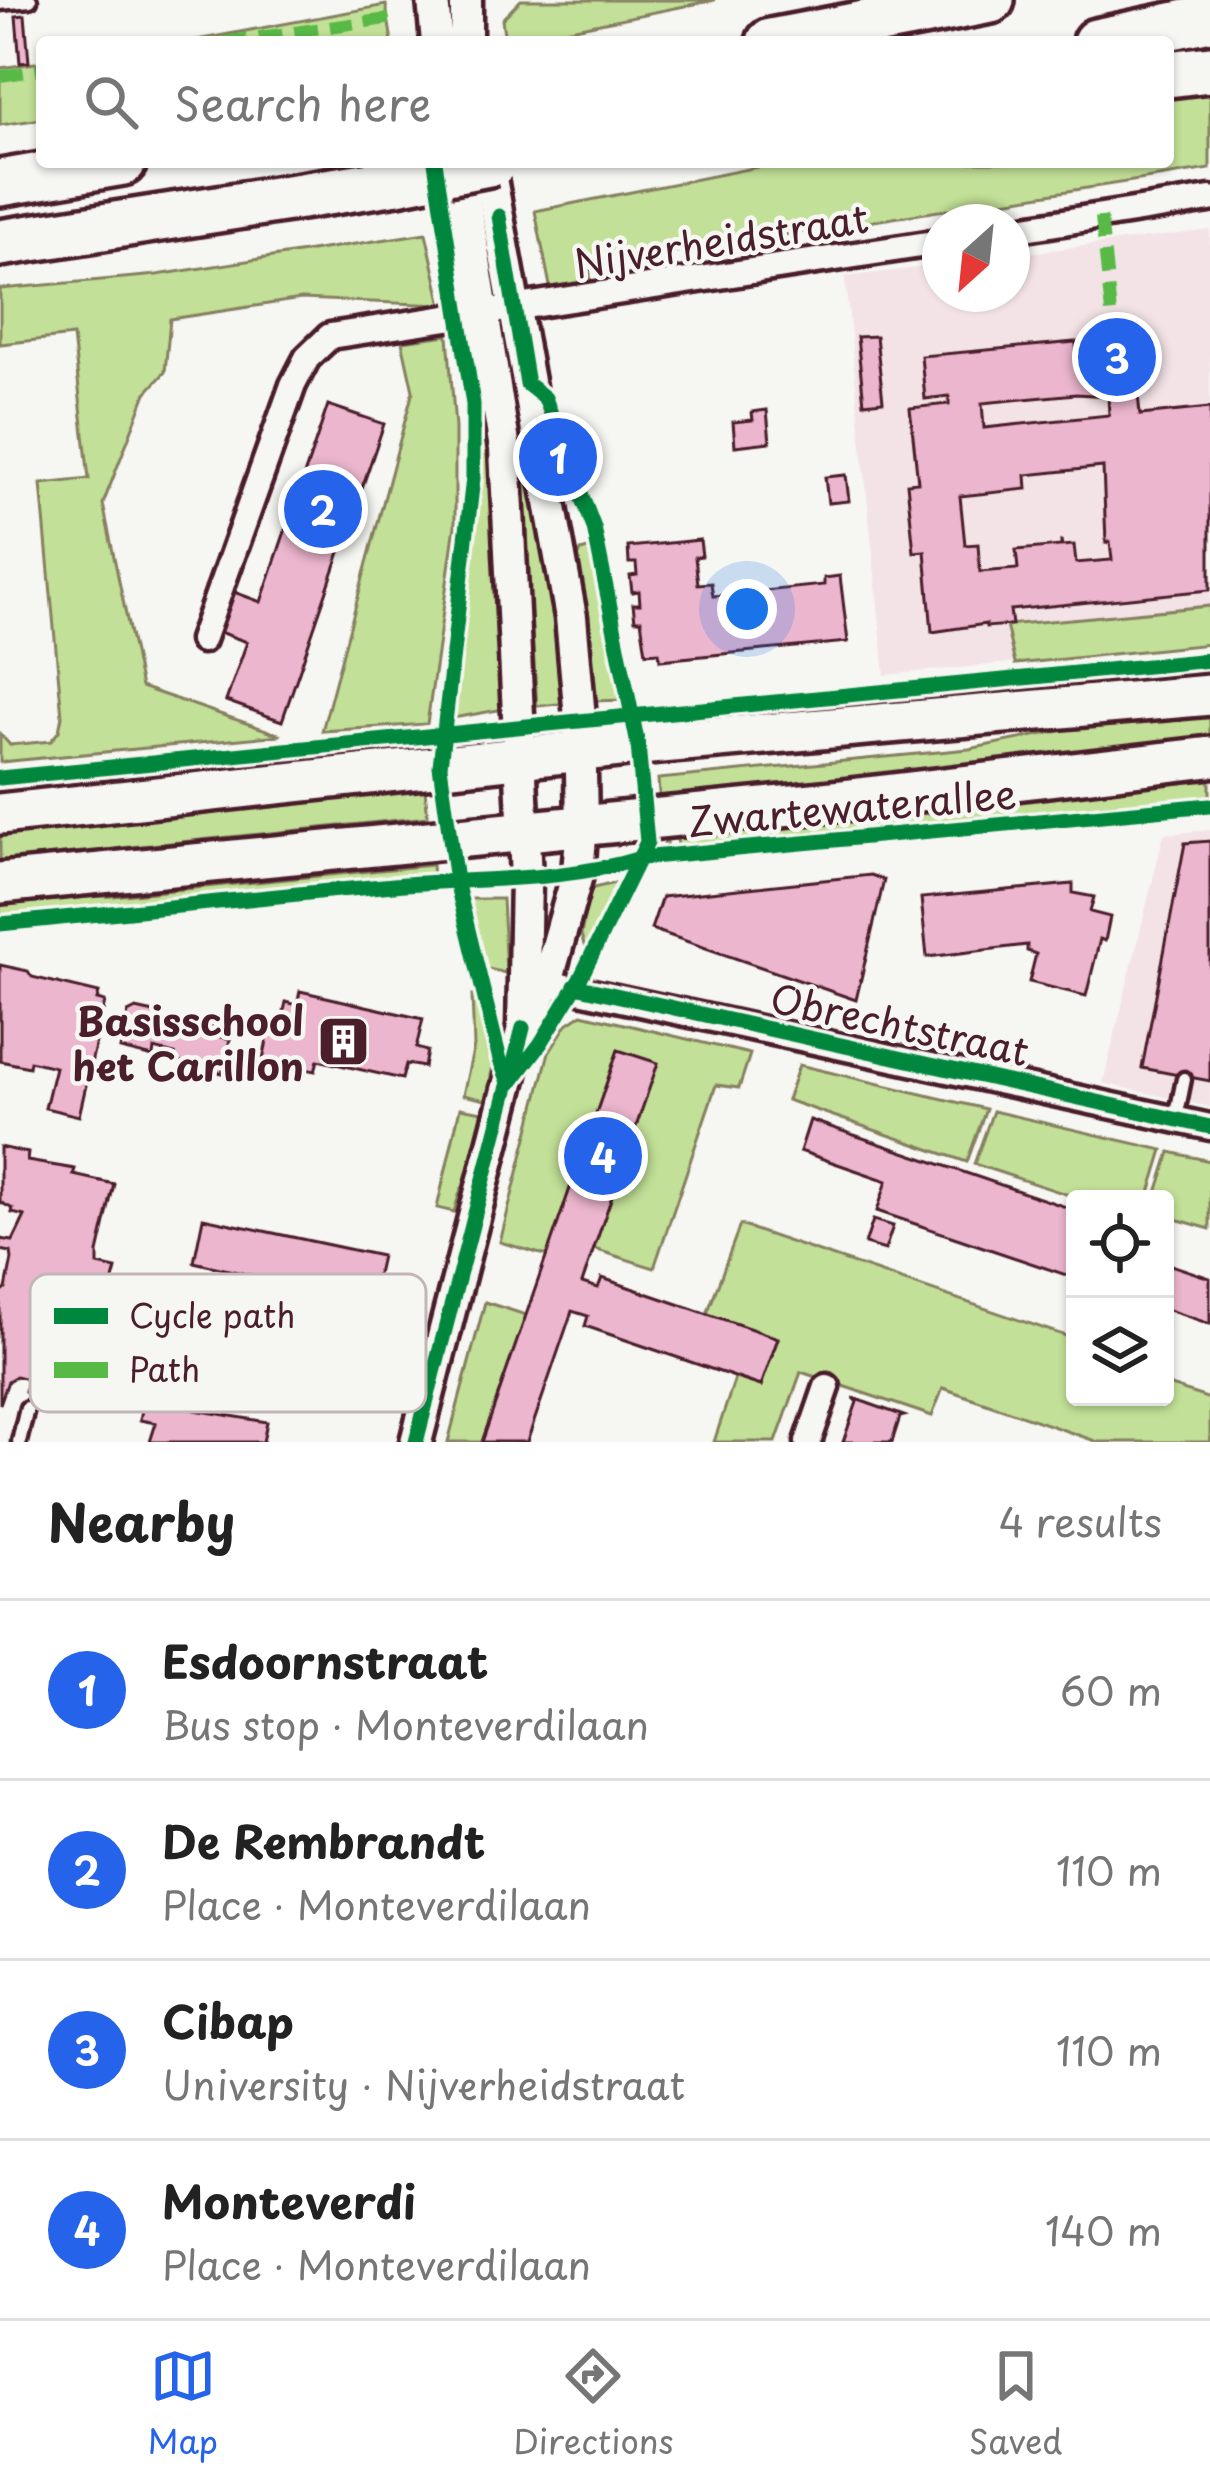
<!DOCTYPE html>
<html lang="en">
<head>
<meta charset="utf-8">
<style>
	:root { --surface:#fff; --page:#f6f6f6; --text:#222; --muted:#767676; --line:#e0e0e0; --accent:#2563eb }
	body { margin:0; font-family:"Playpen Sans",sans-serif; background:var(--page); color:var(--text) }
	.controls { position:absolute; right:36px; bottom:36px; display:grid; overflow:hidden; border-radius:12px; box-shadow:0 3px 9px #0004 }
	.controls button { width:108px; height:108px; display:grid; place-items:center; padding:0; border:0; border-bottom:3px solid var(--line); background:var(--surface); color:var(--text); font:60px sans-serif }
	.compass { position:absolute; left:922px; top:204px; width:108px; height:108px; border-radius:50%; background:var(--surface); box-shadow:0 3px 9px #0004; rotate:207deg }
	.you { position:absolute; left:747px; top:609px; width:42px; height:42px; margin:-30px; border:9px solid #fff; border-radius:50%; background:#1a73e8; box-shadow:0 0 0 18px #1a73e833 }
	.badge { display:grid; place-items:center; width:78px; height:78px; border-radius:50%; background:var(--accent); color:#fff; font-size:39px; font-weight:700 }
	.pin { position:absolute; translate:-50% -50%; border:6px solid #fff; box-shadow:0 3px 12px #0006 }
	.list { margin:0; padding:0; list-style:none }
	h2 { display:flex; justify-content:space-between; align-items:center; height:156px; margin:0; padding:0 48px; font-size:51px }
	h2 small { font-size:39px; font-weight:400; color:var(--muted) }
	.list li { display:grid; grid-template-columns:78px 1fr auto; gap:36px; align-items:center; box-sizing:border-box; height:180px; padding:0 48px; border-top:3px solid var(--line) }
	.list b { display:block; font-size:45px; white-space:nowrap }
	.list p { margin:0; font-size:39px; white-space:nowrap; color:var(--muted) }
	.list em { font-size:39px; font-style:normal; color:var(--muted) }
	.icon { flex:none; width:66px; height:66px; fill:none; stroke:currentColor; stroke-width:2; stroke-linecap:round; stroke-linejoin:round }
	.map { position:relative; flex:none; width:1210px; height:1442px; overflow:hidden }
	.search { position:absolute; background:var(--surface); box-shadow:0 3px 9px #0004; left:36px; right:36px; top:36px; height:132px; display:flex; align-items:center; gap:30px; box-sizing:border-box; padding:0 42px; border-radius:12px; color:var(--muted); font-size:45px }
	.sheet { height:876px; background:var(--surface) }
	nav { display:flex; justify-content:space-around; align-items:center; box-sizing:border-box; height:168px; border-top:3px solid var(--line); background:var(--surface); font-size:33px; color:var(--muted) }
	nav a { display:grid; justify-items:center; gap:6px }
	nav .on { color:var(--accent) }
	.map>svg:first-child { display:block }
</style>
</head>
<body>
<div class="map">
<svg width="1210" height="1442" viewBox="0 0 1210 1442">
	<rect width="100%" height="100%" fill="#f6f6f2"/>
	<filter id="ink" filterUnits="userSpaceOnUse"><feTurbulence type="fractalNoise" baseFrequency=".00833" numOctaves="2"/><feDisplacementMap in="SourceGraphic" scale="24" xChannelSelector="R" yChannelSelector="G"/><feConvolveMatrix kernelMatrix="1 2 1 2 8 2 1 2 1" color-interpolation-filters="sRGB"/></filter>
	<g filter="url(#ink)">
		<g fill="#f3e3e7">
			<path d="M1210,230V644L885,675L845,277L940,265V294H1012V255Z"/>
			<path d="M1210,830V1107L1103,1083L1164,834Z"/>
		</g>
		<g fill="#c2e097" stroke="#868061" stroke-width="3">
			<path d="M521,0H715L505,42L502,19Z"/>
			<path d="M386,5L392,42H186Z"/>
			<path d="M42,62V119L0,125V68Z"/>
			<path d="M1210,90V169L589,265L591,284L551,291L535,211L783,162H1168V96Z"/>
			<path d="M426,233L442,305L301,299L170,319L165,372L146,393L103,504L141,687L281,735L0,762V734L10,745L51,741L59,731L62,716L41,484L89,479L73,336L0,344V289L157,275Z"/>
			<path d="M504,331L556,596L569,703L537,706L523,503L499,349Z"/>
			<path d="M448,335L455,428V526L427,724L322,731L413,391L402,341Z"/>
			<path d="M469,335L480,338L498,448L504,709L448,719C467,590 489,465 469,335Z"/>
			<path d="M591,548L625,700L593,701L575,564L581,551Z"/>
			<path d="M1210,606V644L1015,664L1006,625Z"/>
			<path d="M1210,668V686L653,732L652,721Z"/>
			<path d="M1210,713V753L660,807L658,779L969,749L1085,726Z"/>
			<path d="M1210,780V799L679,851L677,839L667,840L668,852H665L663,834Z"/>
			<path d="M425,790L428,817L121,848L0,871V832Z"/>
			<path d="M432,865L433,877L0,918V900L113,896Z"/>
			<path d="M624,881L588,958L581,935L589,889Z"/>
			<path d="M465,899H502L506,973L488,969L483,963Z"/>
			<path d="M477,995L494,1061L486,1100L463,1095L474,1046L472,996Z"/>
			<path d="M582,1014L750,1054L739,1088L716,1085L654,1268L594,1249L618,1050L547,1256L500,1242L549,1052L567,1024Z"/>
			<path d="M799,1065L986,1109L967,1162L787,1100Z"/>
			<path d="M460,1108L483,1112L471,1183L461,1189L454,1212L437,1208Z"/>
			<path d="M993,1111L1163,1150L1148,1199H1081L974,1164Z"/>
			<path d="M1170,1152L1210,1161V1229L1165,1216V1199H1155Z"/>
			<path d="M740,1225L1075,1339V1397H1165V1384L1210,1399V1442H1098L943,1388L932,1416L801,1372L776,1442H714L735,1378L761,1386L778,1339L707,1314Z"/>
			<path d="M485,1302L526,1315L482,1442H448Z"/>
		</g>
		<g fill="#ecb6ce" stroke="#4a1f2b" stroke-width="3" fill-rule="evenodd">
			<path d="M25,15L29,62L20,63L16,16Z"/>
			<path d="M876,336L883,401L864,403L857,337Z"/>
			<path d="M1076,342L1077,359L1134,352L1140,415L1210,408V590L1010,610L1012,625L986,627V624L932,632L925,551L914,552L907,483L918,482L910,408L949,404V396L925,399L921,356ZM1076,394L1108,396L1109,415L984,428L982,403ZM1103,467L1106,543L1110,542L1112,560L1076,563L1074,545L1062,546L1061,540V546L1016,550L1018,569L980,572L978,544L965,545L960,496L1027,489L1026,475Z"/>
			<path d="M328,405L384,424L282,721L226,701L247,642L219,632L234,592L261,602Z"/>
			<path d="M767,410L770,442L735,446L733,422L753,420L752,412Z"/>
			<path d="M846,475L849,501L828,503L825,477Z"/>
			<path d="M700,540L702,556L695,557L698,584L711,583L713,596L824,585V578L840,576L848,642L660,660L659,652L646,653L641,620H635L633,604H640L639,591L632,592L630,576L637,575L636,563H629L628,547Z"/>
			<path d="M1210,841V1081L1142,1068L1185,843Z"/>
			<path d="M871,875L884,880L856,1000L651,929L662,897Z"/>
			<path d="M1073,884V893L1094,897L1090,912L1110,917L1105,941L1100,939L1086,996L1029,982L1036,954L1027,951V945L927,957L921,898Z"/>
			<path d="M0,965L28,971L32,977L99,993L97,1000L105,1002L79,1116L45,1108L55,1067L30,1061L29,1067L0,1061Z"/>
			<path d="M300,991L423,1019L416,1048L427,1051L424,1067L406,1064L402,1079L318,1060L315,1071L263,1060L269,1031L279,1034L286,1002L297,1005Z"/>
			<path d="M136,1009L163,1015L161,1023L172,1026L173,1018L218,1028L217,1036L230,1039L222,1073L173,1061L175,1054L154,1049L153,1057L120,1049L128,1013Z"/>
			<path d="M618,1050L658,1063L582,1283L598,1288L602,1278L778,1338L761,1386L585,1326L588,1316L572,1311L527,1442H482Z"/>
			<path d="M810,1120L1075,1210V1278L877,1211L887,1181L800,1151Z"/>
			<path d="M0,1147L28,1153L27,1161L75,1169L73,1175L114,1184L98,1253V1265L116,1269L112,1284L106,1289L91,1285L90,1292L82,1291L80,1312L93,1315L91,1327L78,1324L67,1358L68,1366L81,1369L79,1380L66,1377L58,1399L25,1391L27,1379L16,1376L8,1381L0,1404V1294L6,1289L12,1259L11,1252L0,1250V1239L13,1241L25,1216L12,1213L13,1209L0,1202Z"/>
			<path d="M203,1218L381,1256L368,1314L338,1308L341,1296L194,1262Z"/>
			<path d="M873,1220L893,1226L885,1250L865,1244Z"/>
			<path d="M1165,1263L1210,1278V1324L1165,1309Z"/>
			<path d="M183,1290L221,1299L195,1410L267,1422L263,1442H150L156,1423L140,1420L145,1394L161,1398Z"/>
			<path d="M853,1398L904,1416L900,1417L892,1442H843L857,1402Z"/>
		</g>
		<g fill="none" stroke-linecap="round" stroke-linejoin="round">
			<defs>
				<g id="service">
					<path d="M0,3L30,0"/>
					<path d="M1176,1118L1184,1079"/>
					<path d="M19,1442L27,1408"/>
				</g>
				<g id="minor">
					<path d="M1012,230L1210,199"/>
					<path d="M202,640L293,385L307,358L330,336L940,242"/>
					<path d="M529,979L1210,1127"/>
					<path d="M808,1442L827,1387"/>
				</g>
				<g id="tertiary">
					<path d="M433,0L437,42"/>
					<path d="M466,42V0"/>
					<path d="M459,162L505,449L526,878L523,1028"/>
					<path d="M416,1442L523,1028L547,982L578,872L582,826L580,718L571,617L488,162"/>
				</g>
				<g id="primary">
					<path d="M0,814L638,745L1210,695"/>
					<path d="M0,883L843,800L1210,757"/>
				</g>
				<g id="motorway">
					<path d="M770,42L991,0"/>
					<path d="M1096,42L1210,18"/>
					<path d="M1168,74L1210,69"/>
					<path d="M0,183L123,162"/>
					<path d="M0,243L397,181"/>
				</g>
			</defs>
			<use href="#service" stroke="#4a1f2b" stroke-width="21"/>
			<use href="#minor" stroke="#4a1f2b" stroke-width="33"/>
			<use href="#tertiary" stroke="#4a1f2b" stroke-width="39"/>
			<use href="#primary" stroke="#4a1f2b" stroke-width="48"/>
			<use href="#motorway" stroke="#4a1f2b" stroke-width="54"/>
			<use href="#service" stroke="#f6f6f2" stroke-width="12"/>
			<use href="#minor" stroke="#f6f6f2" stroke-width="24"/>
			<use href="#tertiary" stroke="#f6f6f2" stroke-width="30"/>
			<use href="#primary" stroke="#f6f6f2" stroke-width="39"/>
			<use href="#motorway" stroke="#f6f6f2" stroke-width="45"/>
			<defs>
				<path id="motorway-bridge" d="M397,181L494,162"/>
			</defs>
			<use href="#motorway-bridge" stroke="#4a1f2b" stroke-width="54" stroke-linecap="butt"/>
			<use href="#motorway-bridge" stroke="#f6f6f2" stroke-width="45"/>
			<g stroke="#58b947" stroke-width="12" stroke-dasharray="24 12" stroke-linecap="butt">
				<path d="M223,42L394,18"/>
				<path d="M0,76L42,70"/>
				<path d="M1101,217L1114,342"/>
			</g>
			<defs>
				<g id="cycleway">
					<path d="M435,162L473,404V478L440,766L456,881L500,1060L510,1084"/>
					<path d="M499,216L527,384L545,398L594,528L638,745L647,842L579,981L541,1043L510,1084"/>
					<path d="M0,778C403,736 807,701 1210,660"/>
					<path d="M0,924C135,911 269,896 404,884C483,878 564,882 641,858L1210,805"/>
					<path d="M575,986L1210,1127"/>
					<path d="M416,1442L523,1028"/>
				</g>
			</defs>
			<use href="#cycleway" stroke="#f6f6f2" stroke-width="22"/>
			<use href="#cycleway" stroke="#00873e" stroke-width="15"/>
		</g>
	</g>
	<defs>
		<symbol id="building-square" viewBox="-11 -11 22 22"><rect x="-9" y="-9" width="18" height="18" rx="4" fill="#4a1f2b" stroke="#f6f6f2"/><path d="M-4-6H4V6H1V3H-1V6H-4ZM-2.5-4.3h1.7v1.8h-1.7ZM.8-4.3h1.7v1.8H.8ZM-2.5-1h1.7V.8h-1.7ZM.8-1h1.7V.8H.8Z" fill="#fff"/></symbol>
	</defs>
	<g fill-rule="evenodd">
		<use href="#building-square" x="314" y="1012" width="59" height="59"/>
	</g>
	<g text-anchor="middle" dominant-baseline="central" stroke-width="9" stroke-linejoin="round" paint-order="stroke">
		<g font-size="39" fill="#4a1f2b" stroke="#f6f6f2">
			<text transform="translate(721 239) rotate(-9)">Nijverheidstraat</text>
			<text transform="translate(852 806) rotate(-5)">Zwartewaterallee</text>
			<text transform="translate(900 1023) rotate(12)">Obrechtstraat</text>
		</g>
		<g font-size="39" font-weight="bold" fill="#4a1f2b" stroke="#f6f6f2" text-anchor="end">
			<text x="304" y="1019">Basisschool<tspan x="304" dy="45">het Carillon</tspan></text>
		</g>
	</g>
	<rect x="30" y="1274" width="396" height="138" rx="18" fill="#f6f6f2" stroke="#c2b6b6" stroke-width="3"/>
	<rect x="54" y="1308" width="54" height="16" fill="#00873e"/>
	<rect x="54" y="1362" width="54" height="16" fill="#58b947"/>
	<g font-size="33" fill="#4a1f2b">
		<text x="129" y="1328">Cycle path</text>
		<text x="129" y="1382">Path</text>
	</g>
</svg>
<div class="controls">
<button><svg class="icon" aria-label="locate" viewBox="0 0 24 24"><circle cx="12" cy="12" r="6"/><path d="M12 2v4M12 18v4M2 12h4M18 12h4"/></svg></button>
<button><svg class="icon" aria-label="layers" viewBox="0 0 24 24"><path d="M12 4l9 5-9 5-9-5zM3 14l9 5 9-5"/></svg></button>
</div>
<svg class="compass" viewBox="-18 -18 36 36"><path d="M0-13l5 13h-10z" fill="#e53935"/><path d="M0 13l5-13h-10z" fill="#767676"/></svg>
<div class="you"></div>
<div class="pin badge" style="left:558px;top:457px">1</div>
<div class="pin badge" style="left:323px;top:509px">2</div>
<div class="pin badge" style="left:1117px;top:357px">3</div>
<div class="pin badge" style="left:603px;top:1156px">4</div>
<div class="search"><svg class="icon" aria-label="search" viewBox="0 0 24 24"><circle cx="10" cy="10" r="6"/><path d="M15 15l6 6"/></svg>Search here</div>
</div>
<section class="sheet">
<h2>Nearby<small>4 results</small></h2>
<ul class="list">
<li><span class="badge">1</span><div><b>Esdoornstraat</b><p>Bus stop · Monteverdilaan</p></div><em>60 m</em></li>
<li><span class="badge">2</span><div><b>De Rembrandt</b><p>Place · Monteverdilaan</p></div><em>110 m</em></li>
<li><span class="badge">3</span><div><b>Cibap</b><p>University · Nijverheidstraat</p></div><em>110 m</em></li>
<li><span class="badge">4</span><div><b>Monteverdi</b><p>Place · Monteverdilaan</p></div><em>140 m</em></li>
</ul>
</section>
<nav>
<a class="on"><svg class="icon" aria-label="map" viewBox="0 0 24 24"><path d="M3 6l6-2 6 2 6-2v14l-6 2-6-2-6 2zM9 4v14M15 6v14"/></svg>Map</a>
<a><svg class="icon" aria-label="directions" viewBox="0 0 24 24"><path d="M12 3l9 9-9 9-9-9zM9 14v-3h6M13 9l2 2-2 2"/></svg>Directions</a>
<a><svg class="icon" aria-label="saved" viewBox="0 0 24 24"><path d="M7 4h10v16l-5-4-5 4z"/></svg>Saved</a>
</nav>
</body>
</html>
